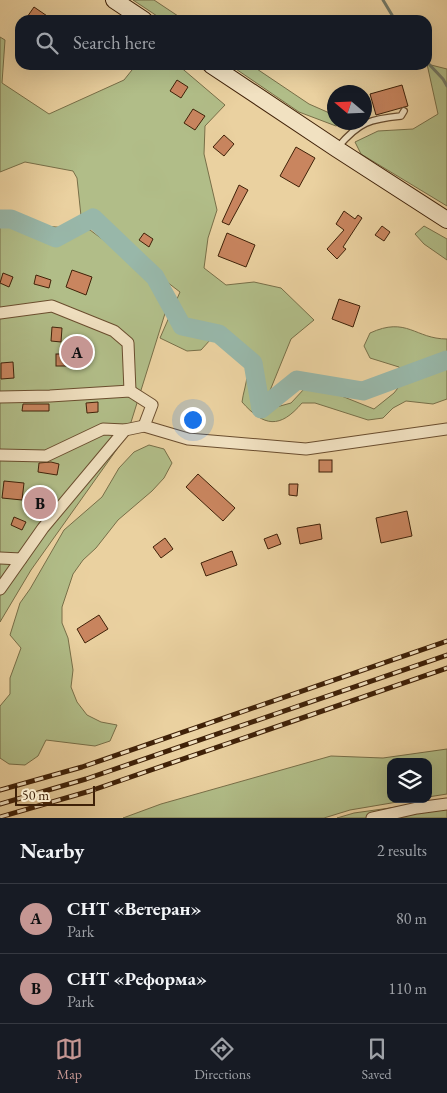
<!DOCTYPE html>
<html lang="en">
<head>
<meta charset="utf-8">
<style>
	:root { --surface:#171b24; --page:#242831; --text:#f1f3f6; --muted:#9ea1a6; --line:#363941; --accent:#c59692 }
	body { margin:0; font-family:"EB Garamond",serif; background:var(--page); color:var(--text) }
	.controls { position:absolute; right:15px; bottom:15px; display:grid; overflow:hidden; border-radius:10px; box-shadow:0 5px 20px #0002 }
	.controls button { width:45px; height:45px; display:grid; place-items:center; padding:0; border:0; border-bottom:1px solid var(--line); background:var(--surface); color:var(--text); font:25px sans-serif }
	.compass { position:absolute; left:327px; top:85px; width:45px; height:45px; border-radius:50%; background:var(--surface); box-shadow:0 5px 20px #0002; rotate:289deg }
	.scale { position:absolute; left:15px; bottom:12px; width:80px; box-sizing:border-box; padding-left:5px; border:2px solid #3f2108; border-top:0; font-size:14px; line-height:18px; white-space:nowrap; color:#3f2108; -webkit-text-stroke:4px #f1e1c1; paint-order:stroke }
	.you { position:absolute; left:192px; top:419px; width:18px; height:18px; margin:-12px; border:4px solid #fff; border-radius:50%; background:#1a73e8; box-shadow:0 0 0 8px #1a73e833 }
	.badge { display:grid; place-items:center; width:32px; height:32px; border-radius:50%; background:var(--accent); color:#111; font-size:16px; font-weight:700 }
	.pin { position:absolute; translate:-50% -50%; border:2px solid #fff; box-shadow:0 1px 5px #0006 }
	.list { margin:0; padding:0; list-style:none }
	h2 { display:flex; justify-content:space-between; align-items:center; height:65px; margin:0; padding:0 20px; font-size:21px }
	h2 small { font-size:16px; font-weight:400; color:var(--muted) }
	.list li { display:grid; grid-template-columns:32px 1fr auto; gap:15px; align-items:center; box-sizing:border-box; height:70px; padding:0 20px; border-top:1px solid var(--line) }
	.list b { display:block; font-size:19px; white-space:nowrap }
	.list p { margin:0; font-size:16px; white-space:nowrap; color:var(--muted) }
	.list em { font-size:16px; font-style:normal; color:var(--muted) }
	.icon { flex:none; width:28px; height:28px; fill:none; stroke:currentColor; stroke-width:2; stroke-linecap:round; stroke-linejoin:round }
	.map { position:relative; flex:none; width:447px; height:818px; overflow:hidden }
	.search { position:absolute; background:var(--surface); box-shadow:0 5px 20px #0002; left:15px; right:15px; top:15px; height:55px; display:flex; align-items:center; gap:12px; box-sizing:border-box; padding:0 18px; border-radius:15px; color:var(--muted); font-size:19px }
	.sheet { height:205px; background:var(--surface) }
	nav { display:flex; justify-content:space-around; align-items:center; box-sizing:border-box; height:70px; border-top:1px solid var(--line); background:var(--surface); font-size:14px; color:var(--muted) }
	nav a { display:grid; justify-items:center; gap:2px }
	nav .on { color:var(--accent) }
	.map>svg:first-child { display:block }
</style>
</head>
<body>
<div class="map">
<svg width="447" height="818" viewBox="0 0 447 818">
	<rect width="100%" height="100%" fill="#ead1a0"/>
	<filter id="stains"><feTurbulence type="fractalNoise" baseFrequency=".004" numOctaves="4"/><feColorMatrix values="0 0 0 0 .2 0 0 0 0 .09 0 0 0 0 .02 0 0 0 .5 -.17"/></filter>
	<radialGradient id="worn" r=".72"><stop offset=".6" stop-color="#630" stop-opacity="0"/><stop offset="1" stop-color="#630" stop-opacity=".3"/></radialGradient>
	<g fill="#b1bd88" stroke="#786f48">
		<path d="M133,0H154L184,20H163Z"/>
		<path d="M0,37L5,40L2,83L49,114L124,80L136,65H178L225,105L205,126L204,154L217,210L208,238L204,268L226,285L254,282L281,288L314,320L291,339L269,393L273,408L291,403L305,388L334,393L374,409L394,393L405,379L399,367L370,358L364,346L370,333C407,316 415,339 447,339V399L433,404L406,401L393,408L383,418L368,420L315,403H302C280,429 264,427 242,402C243,393 247,383 247,374C248,358 238,346 226,337L211,339L201,350L187,351L160,338L180,292L81,216L77,178L73,171L25,162L0,172Z"/>
		<path d="M427,64L447,69V206L361,154L355,142L378,131L413,129L438,114Z"/>
		<path d="M230,65H251L309,104L334,115V122L342,123L336,126L299,112Z"/>
		<path d="M0,222L90,230L172,291L127,435L31,570L0,622Z"/>
		<path d="M424,226L447,239V260L424,244L415,234Z"/>
		<path d="M149,445L164,449L172,463L164,478L152,491L118,520L96,548L83,560L73,574L62,607V623L68,638L73,670L71,687L77,702L87,715L101,722L117,725L110,741L95,746L46,740L38,756L25,765L9,764L0,758V706L10,694V678L21,648L10,635L20,603L30,589L64,530L102,497L119,468L134,452Z"/>
		<path d="M447,749V794L428,797V762H391V799H415L350,810L324,818H123L161,804L331,756L383,758Z"/>
		<path d="M447,800V818H337L354,813Z"/>
	</g>
	<g fill="none" stroke-linecap="round" stroke-linejoin="round">
		<g stroke="#747b69" stroke-width="3">
			<path d="M383,0L395,20"/>
			<path d="M427,62L443,79L447,86"/>
		</g>
		<path stroke="#98b7a9" stroke-width="19" d="M0,219H11L56,238L93,218L155,277L182,326L219,334L253,363L261,409L297,380L363,391L447,360"/>
	</g>
	<g fill="#c9855f" stroke="#3f2108">
		<path d="M34,7L53,20H25Z"/>
		<path d="M177,80L188,87L181,98L170,91Z"/>
		<path d="M402,85L408,106L376,115L370,94Z"/>
		<path d="M193,109L205,116L195,130L184,123Z"/>
		<path d="M224,135L234,144L224,156L213,147Z"/>
		<path d="M296,147L315,158L299,187L280,176Z"/>
		<path d="M239,185L248,190L229,225L222,222Z"/>
		<path d="M344,211L355,219L358,215L362,218L343,247L346,249L337,259L327,249L344,230L336,224Z"/>
		<path d="M382,226L390,232L384,241L375,235Z"/>
		<path d="M144,233L153,239L149,247L139,240Z"/>
		<path d="M227,233L255,245L246,267L218,256Z"/>
		<path d="M72,270L92,277L86,295L66,287Z"/>
		<path d="M3,273L13,277L9,287L0,283Z"/>
		<path d="M36,275L51,280L49,288L34,284Z"/>
		<path d="M339,299L360,306L353,327L332,319Z"/>
		<path d="M52,327L62,328L61,342L51,341Z"/>
		<rect x="56" y="354" width="12" height="12"/>
		<path d="M13,362L14,378L1,379V363Z"/>
		<path d="M98,402V412L87,413L86,403Z"/>
		<path d="M23,404H49V411H22Z"/>
		<rect x="319" y="460" width="13" height="12"/>
		<path d="M51,462L59,464L57,475L38,472L39,463Z"/>
		<path d="M198,474L235,508L223,521L186,487Z"/>
		<path d="M4,481L24,483L22,500L2,498Z"/>
		<path d="M289,484H298L297,496L289,495Z"/>
		<path d="M407,511L412,536L381,543L376,518Z"/>
		<path d="M14,517L26,522L22,530L11,525Z"/>
		<path d="M320,524L322,539L300,544L297,528Z"/>
		<path d="M277,534L281,544L268,549L264,539Z"/>
		<path d="M165,538L173,549L161,558L153,547Z"/>
		<path d="M232,551L237,565L206,576L201,563Z"/>
		<path d="M99,615L108,629L85,643L77,629Z"/>
	</g>
	<g fill="none" stroke-linecap="round" stroke-linejoin="round">
		<defs>
			<path id="service" d="M338,147C359,122 370,119 401,116L404,111"/>
			<g id="minor">
				<path d="M0,313L52,306L114,331L128,343L130,391"/>
				<path d="M0,397L50,396L130,391L152,405L144,426"/>
				<path d="M0,455L46,456L103,429L125,430"/>
				<path d="M0,558L21,559"/>
				<path d="M0,589L43,528L125,430L144,426L188,439L306,449L447,429"/>
				<path d="M372,818L417,808L447,804"/>
			</g>
			<g id="secondary">
				<path d="M114,0L144,20"/>
				<path d="M211,65L337,149L447,220"/>
			</g>
		</defs>
		<use href="#service" stroke="#6a4d2e" stroke-width="8"/>
		<use href="#minor" stroke="#6a4d2e" stroke-width="13"/>
		<use href="#secondary" stroke="#3f2108" stroke-width="18"/>
		<use href="#service" stroke="#f1e1c1" stroke-width="5.5"/>
		<use href="#minor" stroke="#f1e1c1" stroke-width="11"/>
		<use href="#secondary" stroke="#f1e1c1" stroke-width="16"/>
		<defs>
			<g id="rail">
				<path d="M0,790L82,767L447,641"/>
				<path d="M0,804L86,779L447,655"/>
				<path d="M0,817L90,791L447,668"/>
			</g>
		</defs>
		<use href="#rail" stroke="#3f2108" stroke-width="5"/>
		<use href="#rail" stroke="#f1e1c1" stroke-width="3" stroke-dasharray="9" stroke-linecap="butt"/>
	</g>
	<rect width="100%" height="100%" filter="url(#stains)"/>
	<rect width="100%" height="100%" fill="url(#worn)"/>
</svg>
<div class="controls">
<button><svg class="icon" aria-label="layers" viewBox="0 0 24 24"><path d="M12 4l9 5-9 5-9-5zM3 14l9 5 9-5"/></svg></button>
</div>
<svg class="compass" viewBox="-18 -18 36 36"><path d="M0-13l5 13h-10z" fill="#e53935"/><path d="M0 13l5-13h-10z" fill="#9ea1a6"/></svg>
<div class="scale">50 m</div>
<div class="you"></div>
<div class="pin badge" style="left:77px;top:352px">A</div>
<div class="pin badge" style="left:40px;top:503px">B</div>
<div class="search"><svg class="icon" aria-label="search" viewBox="0 0 24 24"><circle cx="10" cy="10" r="6"/><path d="M15 15l6 6"/></svg>Search here</div>
</div>
<section class="sheet">
<h2>Nearby<small>2 results</small></h2>
<ul class="list">
<li><span class="badge">A</span><div><b>СНТ «Ветеран»</b><p>Park</p></div><em>80 m</em></li>
<li><span class="badge">B</span><div><b>СНТ «Реформа»</b><p>Park</p></div><em>110 m</em></li>
</ul>
</section>
<nav>
<a class="on"><svg class="icon" aria-label="map" viewBox="0 0 24 24"><path d="M3 6l6-2 6 2 6-2v14l-6 2-6-2-6 2zM9 4v14M15 6v14"/></svg>Map</a>
<a><svg class="icon" aria-label="directions" viewBox="0 0 24 24"><path d="M12 3l9 9-9 9-9-9zM9 14v-3h6M13 9l2 2-2 2"/></svg>Directions</a>
<a><svg class="icon" aria-label="saved" viewBox="0 0 24 24"><path d="M7 4h10v16l-5-4-5 4z"/></svg>Saved</a>
</nav>
</body>
</html>
